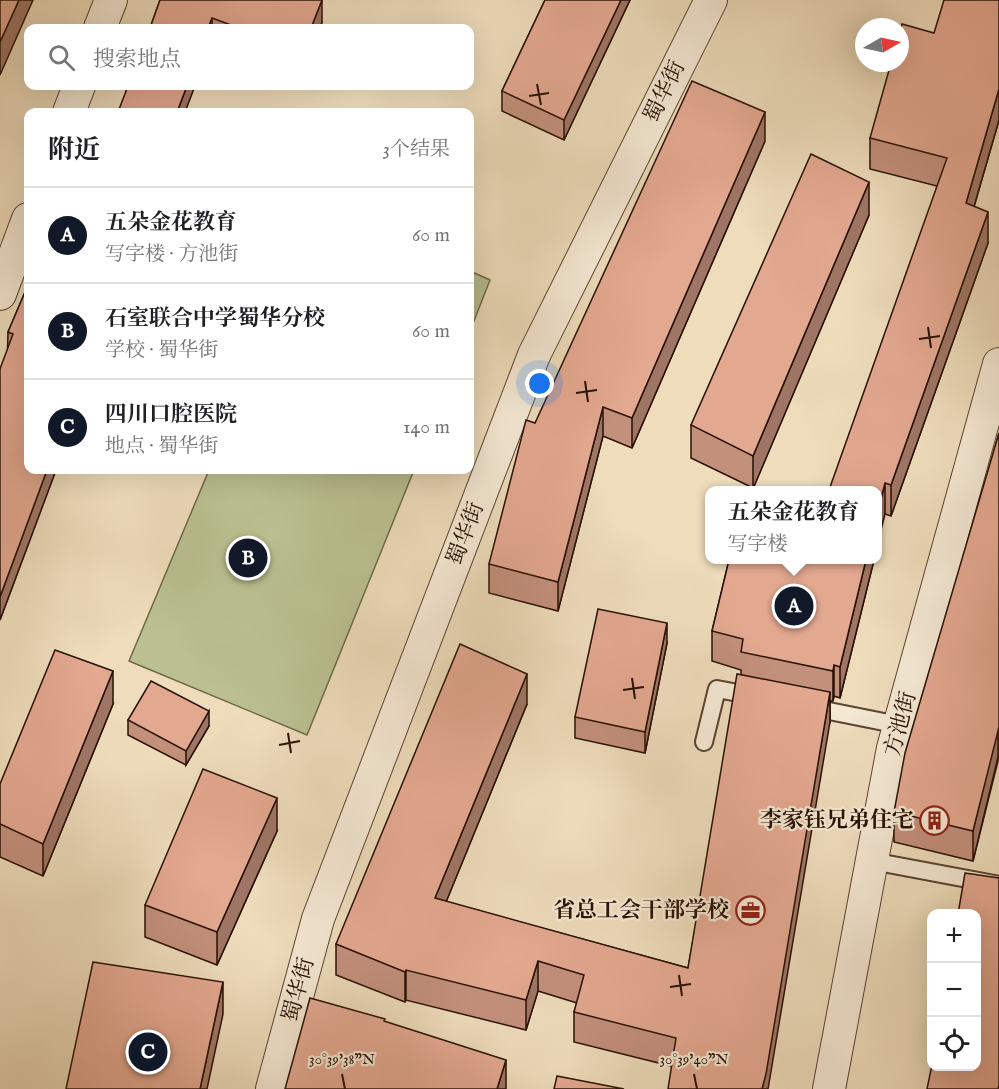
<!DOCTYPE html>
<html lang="zh">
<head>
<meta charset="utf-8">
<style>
	:root { --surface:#fff; --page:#f2f2f2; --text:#202124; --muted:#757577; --line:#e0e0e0; --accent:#111827 }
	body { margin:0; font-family:"IM FELL English","Noto Serif SC",serif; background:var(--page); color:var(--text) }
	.controls { position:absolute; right:18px; bottom:18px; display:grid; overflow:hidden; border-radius:12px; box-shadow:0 6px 24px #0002 }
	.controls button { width:54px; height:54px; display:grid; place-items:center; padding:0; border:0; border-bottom:2px solid var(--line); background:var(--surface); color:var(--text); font:30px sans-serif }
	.compass { position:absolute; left:855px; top:18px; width:54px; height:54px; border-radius:50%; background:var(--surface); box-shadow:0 6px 24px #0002; rotate:81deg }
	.you { position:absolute; left:540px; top:384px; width:21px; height:21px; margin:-15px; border:4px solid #fff; border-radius:50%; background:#1a73e8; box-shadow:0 0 0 9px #1a73e833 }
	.badge { display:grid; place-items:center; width:39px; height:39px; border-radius:50%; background:var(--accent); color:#fff; font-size:20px; font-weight:700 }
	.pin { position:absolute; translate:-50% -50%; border:3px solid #fff; box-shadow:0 2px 6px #0006 }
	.popup { position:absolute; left:705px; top:486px; width:177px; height:78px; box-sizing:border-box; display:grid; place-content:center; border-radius:12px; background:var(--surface); filter:drop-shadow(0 2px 4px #0005); font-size:20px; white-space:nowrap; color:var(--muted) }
	.popup b { font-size:22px; color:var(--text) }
	.popup::after { content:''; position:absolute; left:50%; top:100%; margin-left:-12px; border:12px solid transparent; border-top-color:var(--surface) }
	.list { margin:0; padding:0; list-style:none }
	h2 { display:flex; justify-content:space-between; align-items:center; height:78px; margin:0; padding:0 24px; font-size:26px }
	h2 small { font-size:20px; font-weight:400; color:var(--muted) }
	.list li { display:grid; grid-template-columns:39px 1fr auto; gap:18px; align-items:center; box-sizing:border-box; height:96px; padding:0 24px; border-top:2px solid var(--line) }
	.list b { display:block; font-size:22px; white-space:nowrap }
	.list p { margin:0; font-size:20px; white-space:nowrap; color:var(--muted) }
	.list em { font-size:20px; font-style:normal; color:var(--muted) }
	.icon { flex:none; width:33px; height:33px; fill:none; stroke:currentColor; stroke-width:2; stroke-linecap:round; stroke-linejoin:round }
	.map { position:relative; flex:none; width:999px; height:1089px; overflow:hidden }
	.search { position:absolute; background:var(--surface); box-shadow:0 6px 24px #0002; left:24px; top:24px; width:450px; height:66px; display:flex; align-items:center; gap:15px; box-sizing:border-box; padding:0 21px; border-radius:12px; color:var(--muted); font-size:22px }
	.panel { position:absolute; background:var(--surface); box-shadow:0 6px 24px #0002; left:24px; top:108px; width:450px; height:366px; border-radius:12px }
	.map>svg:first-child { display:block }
</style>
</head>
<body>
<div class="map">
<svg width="999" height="1089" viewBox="0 0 999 1089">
	<rect width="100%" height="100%" fill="#eedcbb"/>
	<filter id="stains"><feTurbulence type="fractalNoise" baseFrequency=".00333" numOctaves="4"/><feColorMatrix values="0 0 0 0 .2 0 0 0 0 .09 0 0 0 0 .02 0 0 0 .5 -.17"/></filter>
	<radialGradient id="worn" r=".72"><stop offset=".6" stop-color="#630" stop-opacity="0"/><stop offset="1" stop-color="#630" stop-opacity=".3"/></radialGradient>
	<g fill="#bac090" stroke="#71684a" stroke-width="1.5">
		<path d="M470,271L490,280L470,331Z"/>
		<path d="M209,470H414L307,735L129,661Z"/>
	</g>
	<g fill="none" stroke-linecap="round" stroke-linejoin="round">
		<defs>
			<g id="lane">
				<path d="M809,707L899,725"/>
				<path d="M704,742L717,689L754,696"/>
				<path d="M872,861L999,885"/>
			</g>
			<g id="street">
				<path d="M100,28L111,0"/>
				<path d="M69,112L79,86"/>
				<path d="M0,294L28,219"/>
				<path d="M272,1089L318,919L534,355L711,0"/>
				<path d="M829,1089L893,748L999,364"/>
			</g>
		</defs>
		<use href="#lane" stroke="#5a4332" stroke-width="20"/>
		<use href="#street" stroke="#5a4332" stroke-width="34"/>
		<use href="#lane" stroke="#f4e8d3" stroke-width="16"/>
		<use href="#street" stroke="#f4e8d3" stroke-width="32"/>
	</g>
	<g fill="#c3907c" stroke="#281004" stroke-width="1.5">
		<path d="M160,0L322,22L320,28H150Z"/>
		<path d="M545,0H630L564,140L502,111V91Z"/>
		<path d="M999,0V120L974,207L988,243L891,516L885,514L878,490L937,186L870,169V138L934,33Z"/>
		<path d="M765,141L632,448L603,436L558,611L489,593V564L535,423Z"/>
		<path d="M869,215L753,488L691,458V425Z"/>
		<path d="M28,285V470H56L0,620L8,332Z"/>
		<path d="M999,433V757L973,861L894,842V812Z"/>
		<path d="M729,560H874L840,698L834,696L833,701H830V722L671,1066L574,1042V1012L577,1003L538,991L526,1030L406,1000L405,1002L336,975V944L527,704L446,902L688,968L741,674V670L712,661V631Z"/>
		<path d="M667,643L645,753L575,738V717Z"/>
		<path d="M113,704L43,876L0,857V784Z"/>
		<path d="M128,720L209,726L186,765L128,735Z"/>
		<path d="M277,831L217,965L145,937V905Z"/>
	</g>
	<g fill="#9f7665" stroke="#281004" stroke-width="1.5">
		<path d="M19,0H33L0,75V42Z"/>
		<path d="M322,0V22L320,28H311Z"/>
		<path d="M621,0H630L564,140V120Z"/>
		<path d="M212,18V28H208Z"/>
		<path d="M187,86H195L185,112H177Z"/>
		<path d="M999,89V120L966,234V203Z"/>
		<path d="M765,112V141L632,448V418Z"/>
		<path d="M869,182V215L753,489V456Z"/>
		<path d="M988,212V243L891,516V485Z"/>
		<path d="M603,407V436L558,611V582Z"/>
		<path d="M47,470H56L0,620V597Z"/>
		<path d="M885,483V514L878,542V511Z"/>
		<path d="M866,560H874L840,698V667Z"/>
		<path d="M667,623V643L645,753V732Z"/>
		<path d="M834,665V696L833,701V671Z"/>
		<path d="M113,671V704L43,876V844Z"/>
		<path d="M527,674V704L435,929V898Z"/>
		<path d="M830,692V722L768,1089H762Z"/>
		<path d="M209,711V726L186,765V751Z"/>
		<path d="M998,727V757L973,861V831Z"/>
		<path d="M277,798V831L217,965V932Z"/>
		<path d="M538,961V991L526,1030V1000Z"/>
		<path d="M406,970V1000L405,1002V972Z"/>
		<path d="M223,982V1014L207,1089H200Z"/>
		<path d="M506,1060V1089H497Z"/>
	</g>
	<g fill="#e3a890" stroke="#281004" stroke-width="1.5">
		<path d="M0,0H19L0,42Z"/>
		<path d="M160,0H322L311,28H239L212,18L208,28H150Z"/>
		<path d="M545,0H621L564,120L502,91Z"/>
		<path d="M944,0H999V89L966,203L988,212L891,485L885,483L878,511V490H829L947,158L870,138L891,63H900V32L902,24L934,33Z"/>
		<path d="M692,81L765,112L632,418L603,407L558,582L489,564L526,420L535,423Z"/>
		<path d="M128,86H187L177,112H118Z"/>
		<path d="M811,154L869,182L753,456L691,425Z"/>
		<path d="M28,285V470H47L0,597V369L13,334L8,332Z"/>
		<path d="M999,433V727L973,831L894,812L905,753Z"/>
		<path d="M747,487L762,490H747Z"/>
		<path d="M729,560H866L840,667L834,665L833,671L741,652L743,639L712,631Z"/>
		<path d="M598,609L667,623L645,732L575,717Z"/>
		<path d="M460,644L527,674L435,898L688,968L737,674L830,692L766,1074L762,1089H668L676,1038L574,1012L584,975L538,961L526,1000L406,970L405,972L336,944Z"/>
		<path d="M55,650L113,671L43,844L0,824V784Z"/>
		<path d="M151,681L209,711L186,751L128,720Z"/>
		<path d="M203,769L277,798L217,932L145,905Z"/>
		<path d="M965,873L999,878V1085L998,1089H927L932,1065V1066H976V914H958Z"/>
		<path d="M93,962L223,982L200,1089H66Z"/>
		<path d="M310,998L385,1019L384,1021L506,1060L497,1089H285Z"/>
		<path d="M557,1076L624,1089H554Z"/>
	</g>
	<path fill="none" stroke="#281004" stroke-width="2" d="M537,84L541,105M529,96L549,93M928,327L931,348M919,339L940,336M585,381L588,402M576,393L597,390M632,678L635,699M623,690L644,687M288,733L291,753M279,745L300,741M679,975L682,996M670,987L691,984M342,1074L345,1089M694,1074L697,1089"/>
	<defs>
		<symbol id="building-ring" viewBox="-11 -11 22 22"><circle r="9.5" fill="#f4e8d3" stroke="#8f2418" stroke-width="1.5"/><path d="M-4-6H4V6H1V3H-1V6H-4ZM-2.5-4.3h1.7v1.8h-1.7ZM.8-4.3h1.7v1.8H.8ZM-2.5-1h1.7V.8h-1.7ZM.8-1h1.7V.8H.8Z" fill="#8f2418"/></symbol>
		<symbol id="office-ring" viewBox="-11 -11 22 22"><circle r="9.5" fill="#f4e8d3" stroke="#8f2418" stroke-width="1.5"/><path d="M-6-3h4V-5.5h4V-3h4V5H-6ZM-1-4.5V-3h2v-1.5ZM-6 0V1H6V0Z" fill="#8f2418"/></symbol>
	</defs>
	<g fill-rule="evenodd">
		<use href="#building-ring" x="918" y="804" width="33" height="33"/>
		<use href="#office-ring" x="734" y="894" width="33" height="33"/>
	</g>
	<g text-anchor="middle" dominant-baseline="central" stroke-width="4.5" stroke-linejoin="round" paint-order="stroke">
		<g font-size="22" fill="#281004" stroke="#f4e8d3">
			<text transform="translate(665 92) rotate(-64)">蜀华街</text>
			<text transform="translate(466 534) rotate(-69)">蜀华街</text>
			<text transform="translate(901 724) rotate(-75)">方池街</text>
			<text transform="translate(299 990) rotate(-75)">蜀华街</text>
		</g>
		<g font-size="22" font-weight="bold" fill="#281004" stroke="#f4e8d3" text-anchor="end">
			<text x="914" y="821">李家钰兄弟住宅</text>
			<text x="729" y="911">省总工会干部学校</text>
		</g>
	</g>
	<g font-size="15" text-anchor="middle" fill="#281004" stroke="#f4e8d3" stroke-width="4.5" stroke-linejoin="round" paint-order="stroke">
		<text x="342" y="1064">30°39'38"N</text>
		<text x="694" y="1064">30°39'40"N</text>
	</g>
	<rect width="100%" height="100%" filter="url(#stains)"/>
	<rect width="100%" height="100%" fill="url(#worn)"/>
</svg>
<div class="controls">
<button>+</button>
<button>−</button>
<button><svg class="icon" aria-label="locate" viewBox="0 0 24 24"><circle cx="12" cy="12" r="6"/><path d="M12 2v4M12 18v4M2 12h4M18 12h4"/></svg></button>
</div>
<svg class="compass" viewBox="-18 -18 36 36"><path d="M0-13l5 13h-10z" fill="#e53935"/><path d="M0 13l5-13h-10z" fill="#757577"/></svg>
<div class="you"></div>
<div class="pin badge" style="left:794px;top:606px">A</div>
<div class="popup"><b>五朵金花教育</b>写字楼</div>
<div class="pin badge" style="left:248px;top:558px">B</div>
<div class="pin badge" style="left:148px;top:1052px">C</div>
<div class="search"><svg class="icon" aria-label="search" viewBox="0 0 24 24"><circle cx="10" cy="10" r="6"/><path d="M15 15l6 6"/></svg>搜索地点</div>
<section class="panel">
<h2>附近<small>3个结果</small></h2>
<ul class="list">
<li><span class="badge">A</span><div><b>五朵金花教育</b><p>写字楼 · 方池街</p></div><em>60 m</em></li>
<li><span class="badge">B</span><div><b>石室联合中学蜀华分校</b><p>学校 · 蜀华街</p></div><em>60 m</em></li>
<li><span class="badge">C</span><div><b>四川口腔医院</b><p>地点 · 蜀华街</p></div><em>140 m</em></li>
</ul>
</section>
</div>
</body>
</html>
